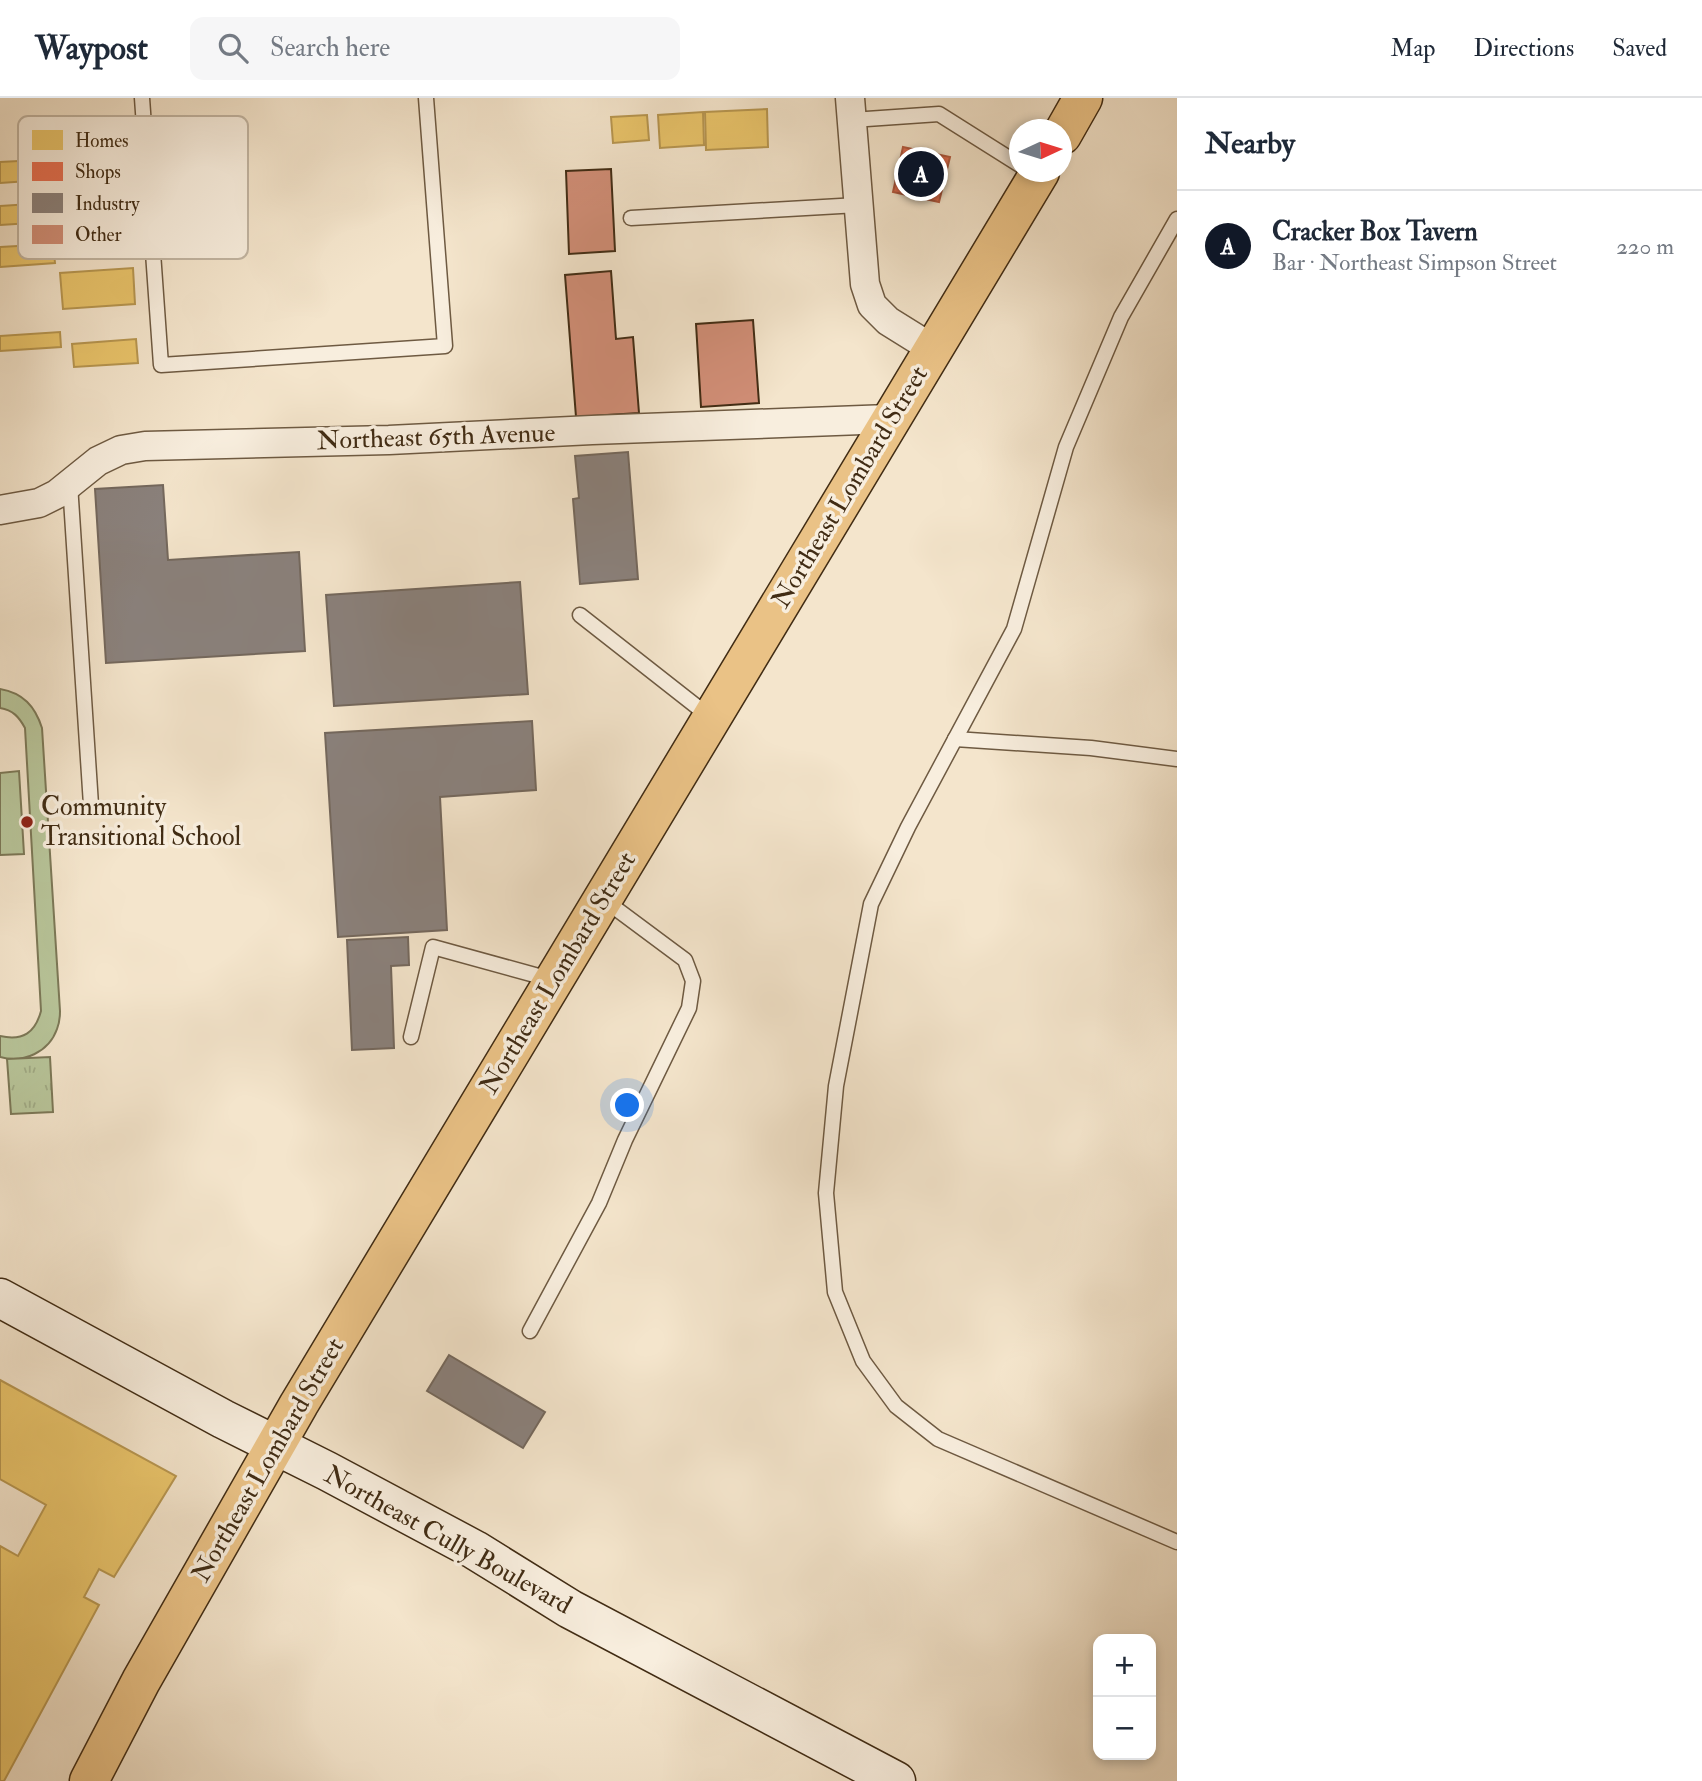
<!DOCTYPE html>
<html lang="en">
<head>
<meta charset="utf-8">
<style>
	:root { --surface:#fff; --page:#f6f6f7; --text:#1f2937; --muted:#747a83; --line:#e0e1e3; --accent:#111827 }
	body { margin:0; font-family:"IM FELL Double Pica",serif; background:var(--page); color:var(--text) }
	.controls { position:absolute; right:21px; bottom:21px; display:grid; overflow:hidden; border-radius:14px; box-shadow:0 4px 10px #0003 }
	.controls button { width:63px; height:63px; display:grid; place-items:center; padding:0; border:0; border-bottom:2px solid var(--line); background:var(--surface); color:var(--text); font:35px sans-serif }
	.compass { position:absolute; left:1009px; top:21px; width:63px; height:63px; border-radius:50%; background:var(--surface); box-shadow:0 4px 10px #0003; rotate:86deg }
	.you { position:absolute; left:628px; top:1008px; width:24px; height:24px; margin:-18px; border:5px solid #fff; border-radius:50%; background:#1a73e8; box-shadow:0 0 0 10px #1a73e833 }
	.badge { display:grid; place-items:center; width:46px; height:46px; border-radius:50%; background:var(--accent); color:#fff; font-size:23px; font-weight:700 }
	.pin { position:absolute; translate:-50% -50%; border:4px solid #fff; box-shadow:0 2px 7px #0006 }
	.list { margin:0; padding:0; list-style:none }
	h2 { display:flex; justify-content:space-between; align-items:center; height:91px; margin:0; padding:0 28px; font-size:30px }
	h2 small { font-size:23px; font-weight:400; color:var(--muted) }
	.list li { display:grid; grid-template-columns:46px 1fr auto; gap:21px; align-items:center; box-sizing:border-box; height:112px; padding:0 28px; border-top:2px solid var(--line) }
	.list b { display:block; font-size:26px; white-space:nowrap }
	.list p { margin:0; font-size:23px; white-space:nowrap; color:var(--muted) }
	.list em { font-size:23px; font-style:normal; color:var(--muted) }
	.icon { flex:none; width:38px; height:38px; fill:none; stroke:currentColor; stroke-width:2; stroke-linecap:round; stroke-linejoin:round }
	.map { position:relative; flex:none; width:1177px; height:1683px; overflow:hidden }
	header { display:flex; align-items:center; gap:42px; box-sizing:border-box; height:98px; padding:0 35px; background:var(--surface); border-bottom:2px solid var(--line) }
	header strong { font-size:33px }
	nav { display:flex; gap:38px; margin-inline-start:auto; font-size:24px }
	.search { width:490px; height:63px; background:var(--page); display:flex; align-items:center; gap:18px; box-sizing:border-box; padding:0 24px; border-radius:14px; color:var(--muted); font-size:26px }
	main { display:flex }
	aside { flex:1; background:var(--surface) }
	.map>svg:first-child { display:block }
</style>
</head>
<body>
<header>
<strong>Waypost</strong>
<div class="search"><svg class="icon" aria-label="search" viewBox="0 0 24 24"><circle cx="10" cy="10" r="6"/><path d="M15 15l6 6"/></svg>Search here</div>
<nav><a>Map</a><a>Directions</a><a>Saved</a></nav>
</header>
<main>
<div class="map">
<svg width="1177" height="1683" viewBox="0 0 1177 1683">
	<defs>
		<pattern id="park-tufts" width="24" height="20" patternUnits="userSpaceOnUse" patternTransform="scale(1.75)"><rect width="24" height="20" fill="#b8c59a"/><path d="M3 7l-1-3M5 7V3M7 7l1-3M15 17l-1-3M17 17v-4M19 17l1-3" fill="none" stroke="#9fa984"/></pattern>
	</defs>
	<rect width="100%" height="100%" fill="#f4e5cc"/>
	<filter id="stains"><feTurbulence type="fractalNoise" baseFrequency=".00286" numOctaves="4"/><feColorMatrix values="0 0 0 0 .2 0 0 0 0 .09 0 0 0 0 .02 0 0 0 .5 -.17"/></filter>
	<radialGradient id="worn" r=".72"><stop offset=".6" stop-color="#630" stop-opacity="0"/><stop offset="1" stop-color="#630" stop-opacity=".3"/></radialGradient>
	<g fill="#b8c59a" stroke="#7c7857" stroke-width="2">
		<path d="M0,591C23,595 35,608 42,630L60,913C60,919 59,926 57,931C49,954 23,966 0,959V938C23,943 35,935 41,913L25,630C19,619 13,612 0,610Z"/>
		<path d="M19,673L24,756L0,757V675Z"/>
	</g>
	<path fill="url(#park-tufts)" stroke="#7c7857" stroke-width="2" d="M50,959L53,1014L11,1016L7,961Z"/>
	<g fill="#e9c46a" stroke="#b79650" stroke-width="2">
		<path d="M767,11L768,49L706,52L705,14Z"/>
		<path d="M703,14L704,47L660,50L658,17Z"/>
		<path d="M647,17L649,42L613,45L611,19Z"/>
		<path d="M56,61L57,81L0,85V64Z"/>
		<path d="M61,104L62,123L0,127V108Z"/>
		<path d="M53,146L55,165L0,169V149Z"/>
		<path d="M133,170L135,206L63,211L60,175Z"/>
		<path d="M60,234L61,249L0,253V238Z"/>
		<path d="M136,241L138,265L74,269L72,246Z"/>
		<path d="M0,1282L176,1378L114,1479L99,1471L84,1499L99,1507L4,1683H0V1448L18,1458L46,1407L0,1381Z"/>
	</g>
	<path fill="#e76f51" stroke="#b55b3f" stroke-width="2" d="M903,49L950,59L939,104L893,94Z"/>
	<g fill="#8a817c" stroke="#74685d" stroke-width="2">
		<path d="M628,354L638,481L580,486L573,401L579,400L575,358Z"/>
		<path d="M163,387L168,462L299,454L305,553L106,565L95,391Z"/>
		<path d="M520,484L528,596L334,608L326,497Z"/>
		<path d="M532,623L536,692L440,699L447,832L338,839L325,635Z"/>
		<path d="M408,839L409,867L391,868L394,950L352,952L347,842Z"/>
		<path d="M449,1257L545,1314L523,1350L427,1293Z"/>
	</g>
	<g fill="#d18e77" stroke="#412c14" stroke-width="2">
		<path d="M611,71L615,153L569,156L566,73Z"/>
		<path d="M611,173L616,241L633,239L639,315L576,319L565,177Z"/>
		<path d="M753,222L759,305L701,309L696,226Z"/>
	</g>
	<g fill="none" stroke-linecap="round" stroke-linejoin="round">
		<defs>
			<g id="lane">
				<path d="M142,0L161,267L445,248L426,0"/>
				<path d="M852,22L939,16L1020,67"/>
				<path d="M631,120L858,107"/>
				<path d="M1177,121L1121,219L1066,349L1014,531L908,729L871,806L836,988L826,1095L835,1194L863,1263L896,1308L938,1341L1177,1444"/>
				<path d="M70,386L91,707"/>
				<path d="M580,517L710,619"/>
				<path d="M955,641L1091,650L1177,661"/>
				<path d="M411,939L433,849L553,882"/>
				<path d="M530,1233L599,1105L625,1042L689,910L693,883L685,862L603,801"/>
			</g>
			<g id="street">
				<path d="M850,0L865,186L872,207L888,223L933,251"/>
				<path d="M0,412L39,405L57,396L98,363L121,352L145,348L389,342L592,332L889,321"/>
			</g>
			<path id="secondary" d="M0,1200L223,1321L327,1373L475,1452L570,1511L896,1683"/>
			<g id="primary">
				<path d="M1062,37L1083,0"/>
				<path d="M89,1683L141,1583L299,1306L1040,74"/>
			</g>
		</defs>
		<use href="#lane" stroke="#6e5a42" stroke-width="17"/>
		<use href="#street" stroke="#6e5a42" stroke-width="31"/>
		<use href="#secondary" stroke="#412c14" stroke-width="41"/>
		<use href="#primary" stroke="#412c14" stroke-width="41"/>
		<use href="#lane" stroke="#f8eede" stroke-width="14"/>
		<use href="#street" stroke="#f8eede" stroke-width="28"/>
		<use href="#secondary" stroke="#f8eede" stroke-width="38"/>
		<use href="#primary" stroke="#eac286" stroke-width="38"/>
	</g>
	<circle fill="#8f2418" stroke="#f8eede" stroke-width="2.5" cx="27" cy="724" r="7"/>
	<g text-anchor="middle" dominant-baseline="central" stroke-width="7" stroke-linejoin="round" paint-order="stroke">
		<g font-size="26" fill="#412c14" stroke="#f8eede">
			<text transform="translate(436 339) rotate(-2)">Northeast 65th Avenue</text>
			<text transform="translate(850 389) rotate(-59)">Northeast Lombard Street</text>
			<text transform="translate(558 875) rotate(-59)">Northeast Lombard Street</text>
			<text transform="translate(268 1362) rotate(-60)">Northeast Lombard Street</text>
			<text transform="translate(448 1442) rotate(29)">Northeast Cully Boulevard</text>
		</g>
		<g font-size="26" fill="#412c14" stroke="#f8eede" text-anchor="start">
			<text x="41" y="709">Community<tspan x="41" dy="30">Transitional School</tspan></text>
		</g>
	</g>
	<rect x="18" y="18" width="230" height="143" rx="10" fill="#f8eede" stroke="#c1b4a1" stroke-width="2"/>
	<rect x="32" y="32" width="31" height="20" fill="#e9c46a"/>
	<rect x="32" y="64" width="31" height="19" fill="#e76f51"/>
	<rect x="32" y="95" width="31" height="20" fill="#8a817c"/>
	<rect x="32" y="127" width="31" height="19" fill="#d18e77"/>
	<g font-size="19" fill="#412c14">
		<text x="75" y="49">Homes</text>
		<text x="75" y="80">Shops</text>
		<text x="75" y="112">Industry</text>
		<text x="75" y="143">Other</text>
	</g>
	<rect width="100%" height="100%" filter="url(#stains)"/>
	<rect width="100%" height="100%" fill="url(#worn)"/>
</svg>
<div class="controls">
<button>+</button>
<button>−</button>
</div>
<svg class="compass" viewBox="-18 -18 36 36"><path d="M0-13l5 13h-10z" fill="#e53935"/><path d="M0 13l5-13h-10z" fill="#747a83"/></svg>
<div class="you"></div>
<div class="pin badge" style="left:921px;top:76px">A</div>
</div>
<aside>
<h2>Nearby<small></small></h2>
<ul class="list">
<li><span class="badge">A</span><div><b>Cracker Box Tavern</b><p>Bar · Northeast Simpson Street</p></div><em>220 m</em></li>
</ul>
</aside>
</main>
</body>
</html>
